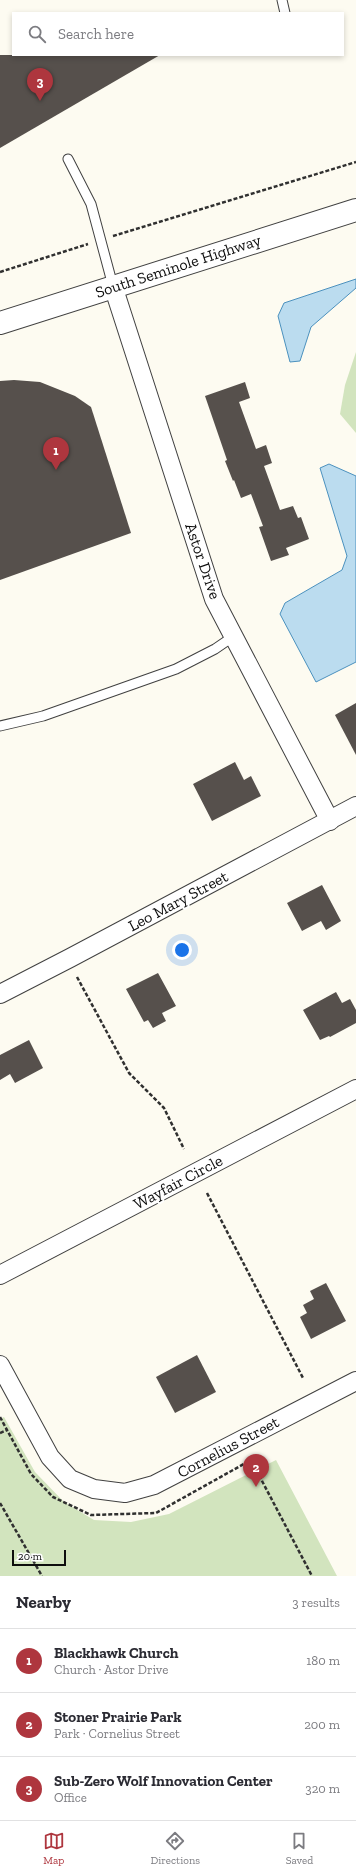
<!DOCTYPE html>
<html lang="en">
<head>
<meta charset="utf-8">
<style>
	:root { --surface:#fff; --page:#f7f7f7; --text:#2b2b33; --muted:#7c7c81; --line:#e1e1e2; --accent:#ae363e }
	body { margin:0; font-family:"Zilla Slab",serif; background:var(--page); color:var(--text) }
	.scale { position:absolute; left:12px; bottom:10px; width:54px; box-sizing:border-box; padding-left:4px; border:2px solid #0e0e0e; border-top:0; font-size:11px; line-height:14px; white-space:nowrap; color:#0e0e0e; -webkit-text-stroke:3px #fff; paint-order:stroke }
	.you { position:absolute; left:182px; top:950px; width:14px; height:14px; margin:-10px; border:3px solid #fff; border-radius:50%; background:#1a73e8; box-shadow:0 0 0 6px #1a73e833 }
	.badge { display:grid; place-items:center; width:26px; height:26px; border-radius:50%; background:var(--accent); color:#fff; font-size:13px; font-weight:700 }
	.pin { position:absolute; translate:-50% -33px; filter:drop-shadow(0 1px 2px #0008) }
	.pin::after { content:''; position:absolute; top:21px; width:14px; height:12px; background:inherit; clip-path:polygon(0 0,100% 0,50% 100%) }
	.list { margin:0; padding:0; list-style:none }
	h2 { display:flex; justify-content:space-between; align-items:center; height:52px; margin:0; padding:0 16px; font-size:17px }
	h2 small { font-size:13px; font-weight:400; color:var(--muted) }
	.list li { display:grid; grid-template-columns:26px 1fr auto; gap:12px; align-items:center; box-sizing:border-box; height:64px; padding:0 16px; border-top:1px solid var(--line) }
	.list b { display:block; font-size:15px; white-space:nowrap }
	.list p { margin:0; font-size:13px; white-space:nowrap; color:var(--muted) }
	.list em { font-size:13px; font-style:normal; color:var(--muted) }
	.icon { flex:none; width:22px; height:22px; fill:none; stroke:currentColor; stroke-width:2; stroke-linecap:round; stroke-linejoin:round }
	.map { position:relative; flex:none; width:356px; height:1576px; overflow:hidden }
	.search { position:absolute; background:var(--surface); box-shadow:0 2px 6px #0003; left:12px; right:12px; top:12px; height:44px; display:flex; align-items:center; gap:10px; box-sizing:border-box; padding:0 14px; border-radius:0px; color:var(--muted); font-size:15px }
	.sheet { height:244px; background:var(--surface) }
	nav { display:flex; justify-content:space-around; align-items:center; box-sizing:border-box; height:56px; border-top:1px solid var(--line); background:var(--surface); font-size:11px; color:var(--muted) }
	nav a { display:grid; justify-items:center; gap:2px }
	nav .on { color:var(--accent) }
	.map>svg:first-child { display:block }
</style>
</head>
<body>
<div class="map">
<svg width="356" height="1576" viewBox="0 0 356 1576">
	<rect width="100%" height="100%" fill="#fdfbf1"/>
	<g fill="#d2e4be">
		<path d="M356,352V433L340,414L345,385Z"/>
		<path d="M4,1417L35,1472L64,1502L94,1520L131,1522L169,1514L276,1460L337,1576H0V1419Z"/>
	</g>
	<g fill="#bbdcef" stroke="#4b91be">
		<path d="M356,279V288L311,327L300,361L290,362L278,316L284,303Z"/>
		<path d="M329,464L356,476V662L316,682L280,614L285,603L342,570L347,556L320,468Z"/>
	</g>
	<g fill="#56504c">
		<path d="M0,55H160L0,148Z"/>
		<path d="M14,380L40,382L75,396L91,407L131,533L0,580V381Z"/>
		<path d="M245,382L250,398L239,402L256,449L266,445L272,463L264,466L280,510L293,506L298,518L301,517L309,539L286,548L289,555L271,561L259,527L263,526L251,494L241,498L234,480L233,481L225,461L227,460L205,396Z"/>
		<path d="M356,703V755L335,715Z"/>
		<path d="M235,762L244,780L251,776L261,796L212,821L193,784Z"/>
		<path d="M322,885L341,921L326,930L321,921L302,931L287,903Z"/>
		<path d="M158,973L176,1006L162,1013L166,1021L153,1028L148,1020L144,1022L126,989Z"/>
		<path d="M336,992L342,1003L350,999L356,1010V1023L330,1037L329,1036L320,1040L303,1010Z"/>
		<path d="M29,1040L43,1068L15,1083L10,1074L0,1080V1055Z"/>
		<path d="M326,1283L346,1321L311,1339L300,1317L307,1313L303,1305L314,1299L310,1291Z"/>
		<path d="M197,1355L216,1392L175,1413L156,1377Z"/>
	</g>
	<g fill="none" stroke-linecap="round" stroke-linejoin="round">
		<defs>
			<g id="service">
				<path d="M282,0L285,13"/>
				<path d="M68,159L91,204L113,286"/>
				<path d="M0,726L43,716L176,669L215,649L234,636"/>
			</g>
			<g id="minor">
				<path d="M113,286L214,599L330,821"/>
				<path d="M0,994L70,958L356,806"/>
				<path d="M0,1275L356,1089"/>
				<path d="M0,1365L50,1457L70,1479L94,1489L125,1493L154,1485L356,1381"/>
			</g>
			<path id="tertiary" d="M0,323L356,210"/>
		</defs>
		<use href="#service" stroke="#414141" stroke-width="11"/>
		<use href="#minor" stroke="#414141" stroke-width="20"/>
		<use href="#tertiary" stroke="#414141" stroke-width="24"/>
		<g stroke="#303030" stroke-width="2.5" stroke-dasharray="4 2" stroke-linecap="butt">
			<path d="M113,236L356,162"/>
			<path d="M0,272L88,244"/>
			<path d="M77,977L129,1073L164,1108L184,1149"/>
			<path d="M207,1193L303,1378"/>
			<path d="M0,1417L31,1474L53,1497L91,1515L156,1513L251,1460L312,1576"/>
			<path d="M0,1433L7,1430"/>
			<path d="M0,1503L42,1576"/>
		</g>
		<use href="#service" stroke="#fff" stroke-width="9"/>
		<use href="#minor" stroke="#fff" stroke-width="18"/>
		<use href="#tertiary" stroke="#fff" stroke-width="22"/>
	</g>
	<g text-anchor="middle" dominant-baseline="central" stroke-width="4" stroke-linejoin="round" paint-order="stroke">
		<g font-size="16" fill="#0e0e0e" stroke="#fff">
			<text transform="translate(178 266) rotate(-18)">South Seminole Highway</text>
			<text transform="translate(203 561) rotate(71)">Astor Drive</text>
			<text transform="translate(178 901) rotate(-28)">Leo Mary Street</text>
			<text transform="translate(178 1182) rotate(-28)">Wayfair Circle</text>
			<text transform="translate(228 1447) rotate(-28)">Cornelius Street</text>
		</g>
	</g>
</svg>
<div class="scale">20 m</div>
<div class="you"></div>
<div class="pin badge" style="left:56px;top:470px">1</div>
<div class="pin badge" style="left:256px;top:1487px">2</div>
<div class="pin badge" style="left:40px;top:101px">3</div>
<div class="search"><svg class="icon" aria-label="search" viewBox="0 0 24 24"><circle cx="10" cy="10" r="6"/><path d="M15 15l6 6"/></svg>Search here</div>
</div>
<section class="sheet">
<h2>Nearby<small>3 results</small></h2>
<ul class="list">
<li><span class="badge">1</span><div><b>Blackhawk Church</b><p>Church · Astor Drive</p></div><em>180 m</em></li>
<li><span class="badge">2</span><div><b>Stoner Prairie Park</b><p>Park · Cornelius Street</p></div><em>200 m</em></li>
<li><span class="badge">3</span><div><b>Sub-Zero Wolf Innovation Center</b><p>Office</p></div><em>320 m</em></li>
</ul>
</section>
<nav>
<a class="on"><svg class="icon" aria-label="map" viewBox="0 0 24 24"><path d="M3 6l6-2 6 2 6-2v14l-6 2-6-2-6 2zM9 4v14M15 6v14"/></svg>Map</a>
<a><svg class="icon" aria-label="directions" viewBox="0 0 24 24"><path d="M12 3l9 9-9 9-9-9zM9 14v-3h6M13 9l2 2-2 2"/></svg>Directions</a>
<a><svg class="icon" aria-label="saved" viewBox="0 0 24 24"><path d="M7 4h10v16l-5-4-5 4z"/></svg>Saved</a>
</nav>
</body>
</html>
